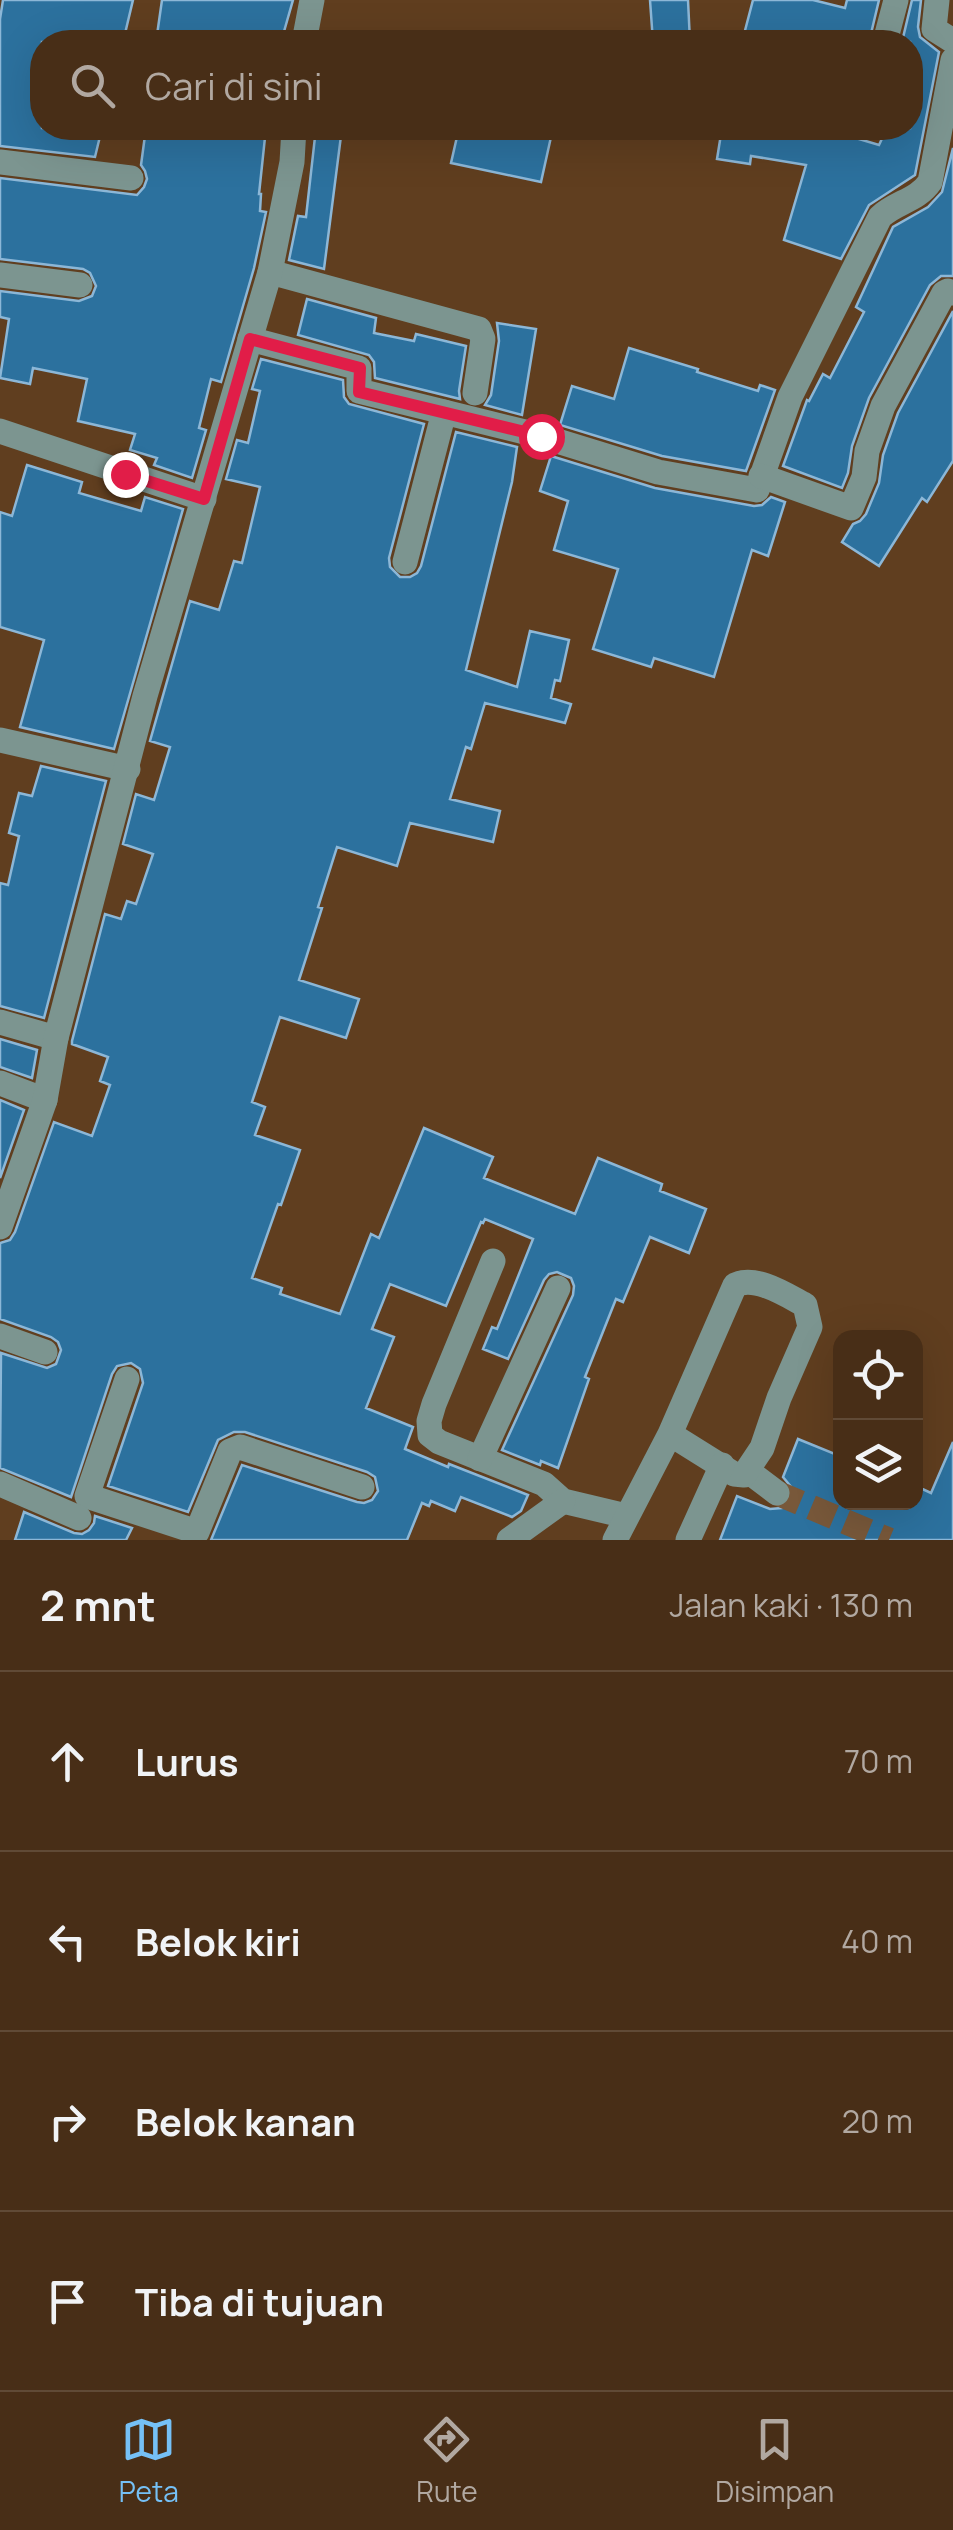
<!DOCTYPE html>
<html lang="id">
<head>
<meta charset="utf-8">
<style>
	:root { --surface:#482e17; --page:#4f3620; --text:#f1f3f6; --muted:#b1a8a1; --line:#604a36; --accent:#75c0f6 }
	body { margin:0; font-family:Manrope,sans-serif; background:var(--page); color:var(--text) }
	.controls { position:absolute; right:30px; bottom:30px; display:grid; overflow:hidden; border-radius:20px; box-shadow:0 10px 40px #0002 }
	.controls button { width:90px; height:90px; display:grid; place-items:center; padding:0; border:0; border-bottom:2px solid var(--line); background:var(--surface); color:var(--text); font:50px sans-serif }
	.stop { position:absolute; width:30px; height:30px; margin:-22px; border:8px solid #e11d48; border-radius:50%; background:#fff }
	.stop.end { background:#e11d48; border-color:#fff; box-shadow:0 2px 10px #0008 }
	.list { margin:0; padding:0; list-style:none }
	h2 { display:flex; justify-content:space-between; align-items:center; height:130px; margin:0; padding:0 40px; font-size:42px }
	h2 small { font-size:32px; font-weight:400; color:var(--muted) }
	.list li { display:grid; grid-template-columns:65px 1fr auto; gap:30px; align-items:center; box-sizing:border-box; height:180px; padding:0 40px; border-top:2px solid var(--line) }
	.list b { display:block; font-size:38px; white-space:nowrap }
	.list em { font-size:32px; font-style:normal; color:var(--muted) }
	.icon { flex:none; width:55px; height:55px; fill:none; stroke:currentColor; stroke-width:2; stroke-linecap:round; stroke-linejoin:round }
	.map { position:relative; flex:none; width:953px; height:1540px; overflow:hidden }
	.search { position:absolute; background:var(--surface); box-shadow:0 10px 40px #0002; left:30px; right:30px; top:30px; height:110px; display:flex; align-items:center; gap:25px; box-sizing:border-box; padding:0 35px; border-radius:40px; color:var(--muted); font-size:38px }
	.sheet { height:850px; background:var(--surface) }
	nav { display:flex; justify-content:space-around; align-items:center; box-sizing:border-box; height:140px; border-top:2px solid var(--line); background:var(--surface); font-size:28px; color:var(--muted) }
	nav a { display:grid; justify-items:center; gap:5px }
	nav .on { color:var(--accent) }
	.map>svg:first-child { display:block }
</style>
</head>
<body>
<div class="map">
<svg width="953" height="1540" viewBox="0 0 953 1540">
	<rect width="100%" height="100%" fill="#603e1f"/>
	<g fill="#2c719e" stroke="#8cb7d7" stroke-width="2.5">
		<path d="M3,0H133L123,42H42V128H102L95,157L0,146V19Z"/>
		<path d="M162,0H293L281,42H156Z"/>
		<path d="M650,0H688L690,42H653Z"/>
		<path d="M753,0H813L845,8L847,0H879L869,42H742Z"/>
		<path d="M912,0H921L918,27L920,37L939,52L915,175L869,205L841,259L784,240L806,165L751,156L750,164L717,159L722,128H822L879,145L887,128H910V42H902Z"/>
		<path d="M146,128H266L259,194H261L260,211L266,212L254,268L221,382L211,379L199,428L206,430L192,478L154,465L157,458L130,450L135,434L78,421L87,379L33,368L30,384L0,378L9,319L0,317V291L79,301L92,296L96,286L90,273L83,269L0,259V178L137,195L144,187L147,179L145,171L141,165Z"/>
		<path d="M316,128H342L324,269L289,260L298,216L306,217Z"/>
		<path d="M459,128H509L551,137L541,182L451,163Z"/>
		<path d="M953,148V276H941L930,285L869,398L852,446L848,473L842,488L783,466L807,400L809,401L823,374L830,378L864,312L856,307L893,227L928,207L942,192Z"/>
		<path d="M307,299L376,318L374,333L414,341L416,334L466,346L459,391L460,399L375,378L374,362L369,355L298,335Z"/>
		<path d="M953,311V461L927,502L922,498L879,566L842,542L853,524L860,521L866,514L879,483L883,455L898,413Z"/>
		<path d="M497,323L536,329L522,415L485,405L491,395L499,341Z"/>
		<path d="M629,348L698,369L697,372L758,391L760,385L775,390L746,471L662,456L560,425L572,386L614,399Z"/>
		<path d="M261,359L343,380L344,397L349,404L424,424L389,558L390,567L400,577H410L417,573L421,566L456,432L517,447L512,482L466,670L517,687L530,631L569,640L560,681L555,680L551,698L571,704L565,723L485,703L471,749L466,747L450,799L500,811L493,842L410,823L397,866L337,847L318,907L322,908L299,980L359,999L346,1038L280,1017L252,1102L265,1107L255,1135L300,1150L281,1205L278,1204L252,1278L282,1288L280,1294L340,1314L371,1234L379,1238L424,1128L493,1157L484,1178L575,1214L598,1158L662,1184L660,1191L706,1209L689,1253L650,1237L623,1302L616,1299L585,1377L589,1379L558,1468L541,1461L540,1465L502,1450L573,1295L574,1286L571,1278L557,1272L549,1274L544,1280L508,1359L483,1349L492,1327L497,1329L533,1239L485,1219L483,1223L481,1222L446,1306L390,1284L372,1329L394,1337L366,1408L413,1427L405,1449L448,1467L449,1464L528,1495L521,1511L512,1517L461,1497L455,1511L431,1501L429,1506L422,1503L407,1540H211L242,1465L357,1502L364,1503L372,1500L378,1491L375,1477L367,1472L245,1432H234L218,1440L188,1512L108,1486L143,1383L140,1369L131,1363L117,1366L112,1374L71,1497L0,1468L1,1353L47,1368L56,1364L61,1350L58,1342L51,1337L0,1319V1243L10,1240L15,1232L54,1122L92,1136L110,1085L100,1081L108,1057L72,1044V1041L105,914L121,919L127,901L136,904L153,854L123,844L136,794L154,800L170,747L150,741L190,601L219,610L234,561L242,563L260,487L226,479L237,440L248,443L260,391L252,389Z"/>
		<path d="M551,456L655,488L754,506L762,505L771,497L785,502L768,556L752,550L714,677L654,658L651,667L593,649L618,569L554,550L568,501L540,491Z"/>
		<path d="M27,465L82,482L79,493L141,511L145,497L183,509L114,749L20,727L44,640L0,627V512L12,516Z"/>
		<path d="M41,766L106,781L44,1018L0,1006V883L8,885L19,836L9,833L19,793L32,796Z"/>
		<path d="M0,1039L37,1050L32,1078L0,1067Z"/>
		<path d="M0,1100L24,1110L0,1178Z"/>
		<path d="M798,1439L840,1456V1502H916V1486L931,1493L953,1442V1540H720L737,1496L770,1509L782,1508L789,1504L793,1496L792,1488L783,1477Z"/>
		<path d="M24,1512L74,1533L82,1534L89,1530L94,1523L95,1516L132,1528L126,1540H15Z"/>
	</g>
	<g fill="none" stroke-linecap="round" stroke-linejoin="round">
		<path stroke="#78583a" stroke-width="25" stroke-dasharray="25 12" stroke-linecap="butt" d="M777,1493L889,1540"/>
		<g stroke="#7c9590" stroke-width="25">
			<path d="M937,0L934,29L953,41"/>
			<path d="M304,42L312,0"/>
			<path d="M885,42L896,0"/>
			<path d="M0,162L131,178"/>
			<path d="M270,272L479,329L483,339L475,393"/>
			<path d="M0,275L80,285"/>
			<path d="M250,339L359,368V391L541,436L658,472L757,490L790,397L880,217C895,202 917,201 930,182L953,60"/>
			<path d="M0,431L204,499"/>
			<path d="M761,476L851,508L864,477L867,451L883,406L944,293L948,291L953,293"/>
			<path d="M405,562L444,412"/>
			<path d="M0,740L128,769"/>
			<path d="M0,1022L56,1038"/>
			<path d="M0,1083L45,1100"/>
			<path d="M0,1227L45,1100L56,1038L145,696L270,272L292,162L294,128"/>
			<path d="M493,1261L434,1404L429,1421L430,1435L439,1442L544,1484L563,1501L626,1516"/>
			<path d="M0,1336L45,1352"/>
			<path d="M127,1379L87,1496L197,1532L230,1451L240,1447L362,1487"/>
			<path d="M480,1459L558,1288"/>
			<path d="M748,1471L777,1493"/>
			<path d="M0,1484L79,1518"/>
			<path d="M509,1540L563,1501"/>
			<path d="M615,1540L670,1434L735,1285C756,1275 786,1295 805,1305L810,1327L779,1398L762,1448L744,1475L734,1474L670,1434"/>
			<path d="M688,1540L722,1465"/>
		</g>
	</g>
	<g fill="none" stroke-linecap="round" stroke-linejoin="round">
		<path stroke="#e11d48" stroke-width="12" d="M125,474L204,499L250,339L360,368L359,392L541,436"/>
	</g>
</svg>
<div class="controls">
<button><svg class="icon" aria-label="locate" viewBox="0 0 24 24"><circle cx="12" cy="12" r="6"/><path d="M12 2v4M12 18v4M2 12h4M18 12h4"/></svg></button>
<button><svg class="icon" aria-label="layers" viewBox="0 0 24 24"><path d="M12 4l9 5-9 5-9-5zM3 14l9 5 9-5"/></svg></button>
</div>
<div class="stop" style="left:541px;top:436px"></div>
<div class="stop end" style="left:125px;top:474px"></div>
<div class="search"><svg class="icon" aria-label="search" viewBox="0 0 24 24"><circle cx="10" cy="10" r="6"/><path d="M15 15l6 6"/></svg>Cari di sini</div>
</div>
<section class="sheet">
<h2>2 mnt<small>Jalan kaki · 130 m</small></h2>
<ul class="list">
<li><svg class="icon" aria-label="ahead" viewBox="0 0 24 24"><path d="M12 20V5M6 11l6-6 6 6"/></svg><div><b>Lurus</b></div><em>70 m</em></li>
<li><svg class="icon" aria-label="left" viewBox="0 0 24 24"><path d="M17 20v-9H6M10 6l-5 5 5 5"/></svg><div><b>Belok kiri</b></div><em>40 m</em></li>
<li><svg class="icon" aria-label="right" viewBox="0 0 24 24"><path d="M7 20v-9h11M14 6l5 5-5 5"/></svg><div><b>Belok kanan</b></div><em>20 m</em></li>
<li><svg class="icon" aria-label="arrive" viewBox="0 0 24 24"><path d="M6 21V4h12l-3 4 3 4H6"/></svg><div><b>Tiba di tujuan</b></div></li>
</ul>
</section>
<nav>
<a class="on"><svg class="icon" aria-label="map" viewBox="0 0 24 24"><path d="M3 6l6-2 6 2 6-2v14l-6 2-6-2-6 2zM9 4v14M15 6v14"/></svg>Peta</a>
<a><svg class="icon" aria-label="directions" viewBox="0 0 24 24"><path d="M12 3l9 9-9 9-9-9zM9 14v-3h6M13 9l2 2-2 2"/></svg>Rute</a>
<a><svg class="icon" aria-label="saved" viewBox="0 0 24 24"><path d="M7 4h10v16l-5-4-5 4z"/></svg>Disimpan</a>
</nav>
</body>
</html>
